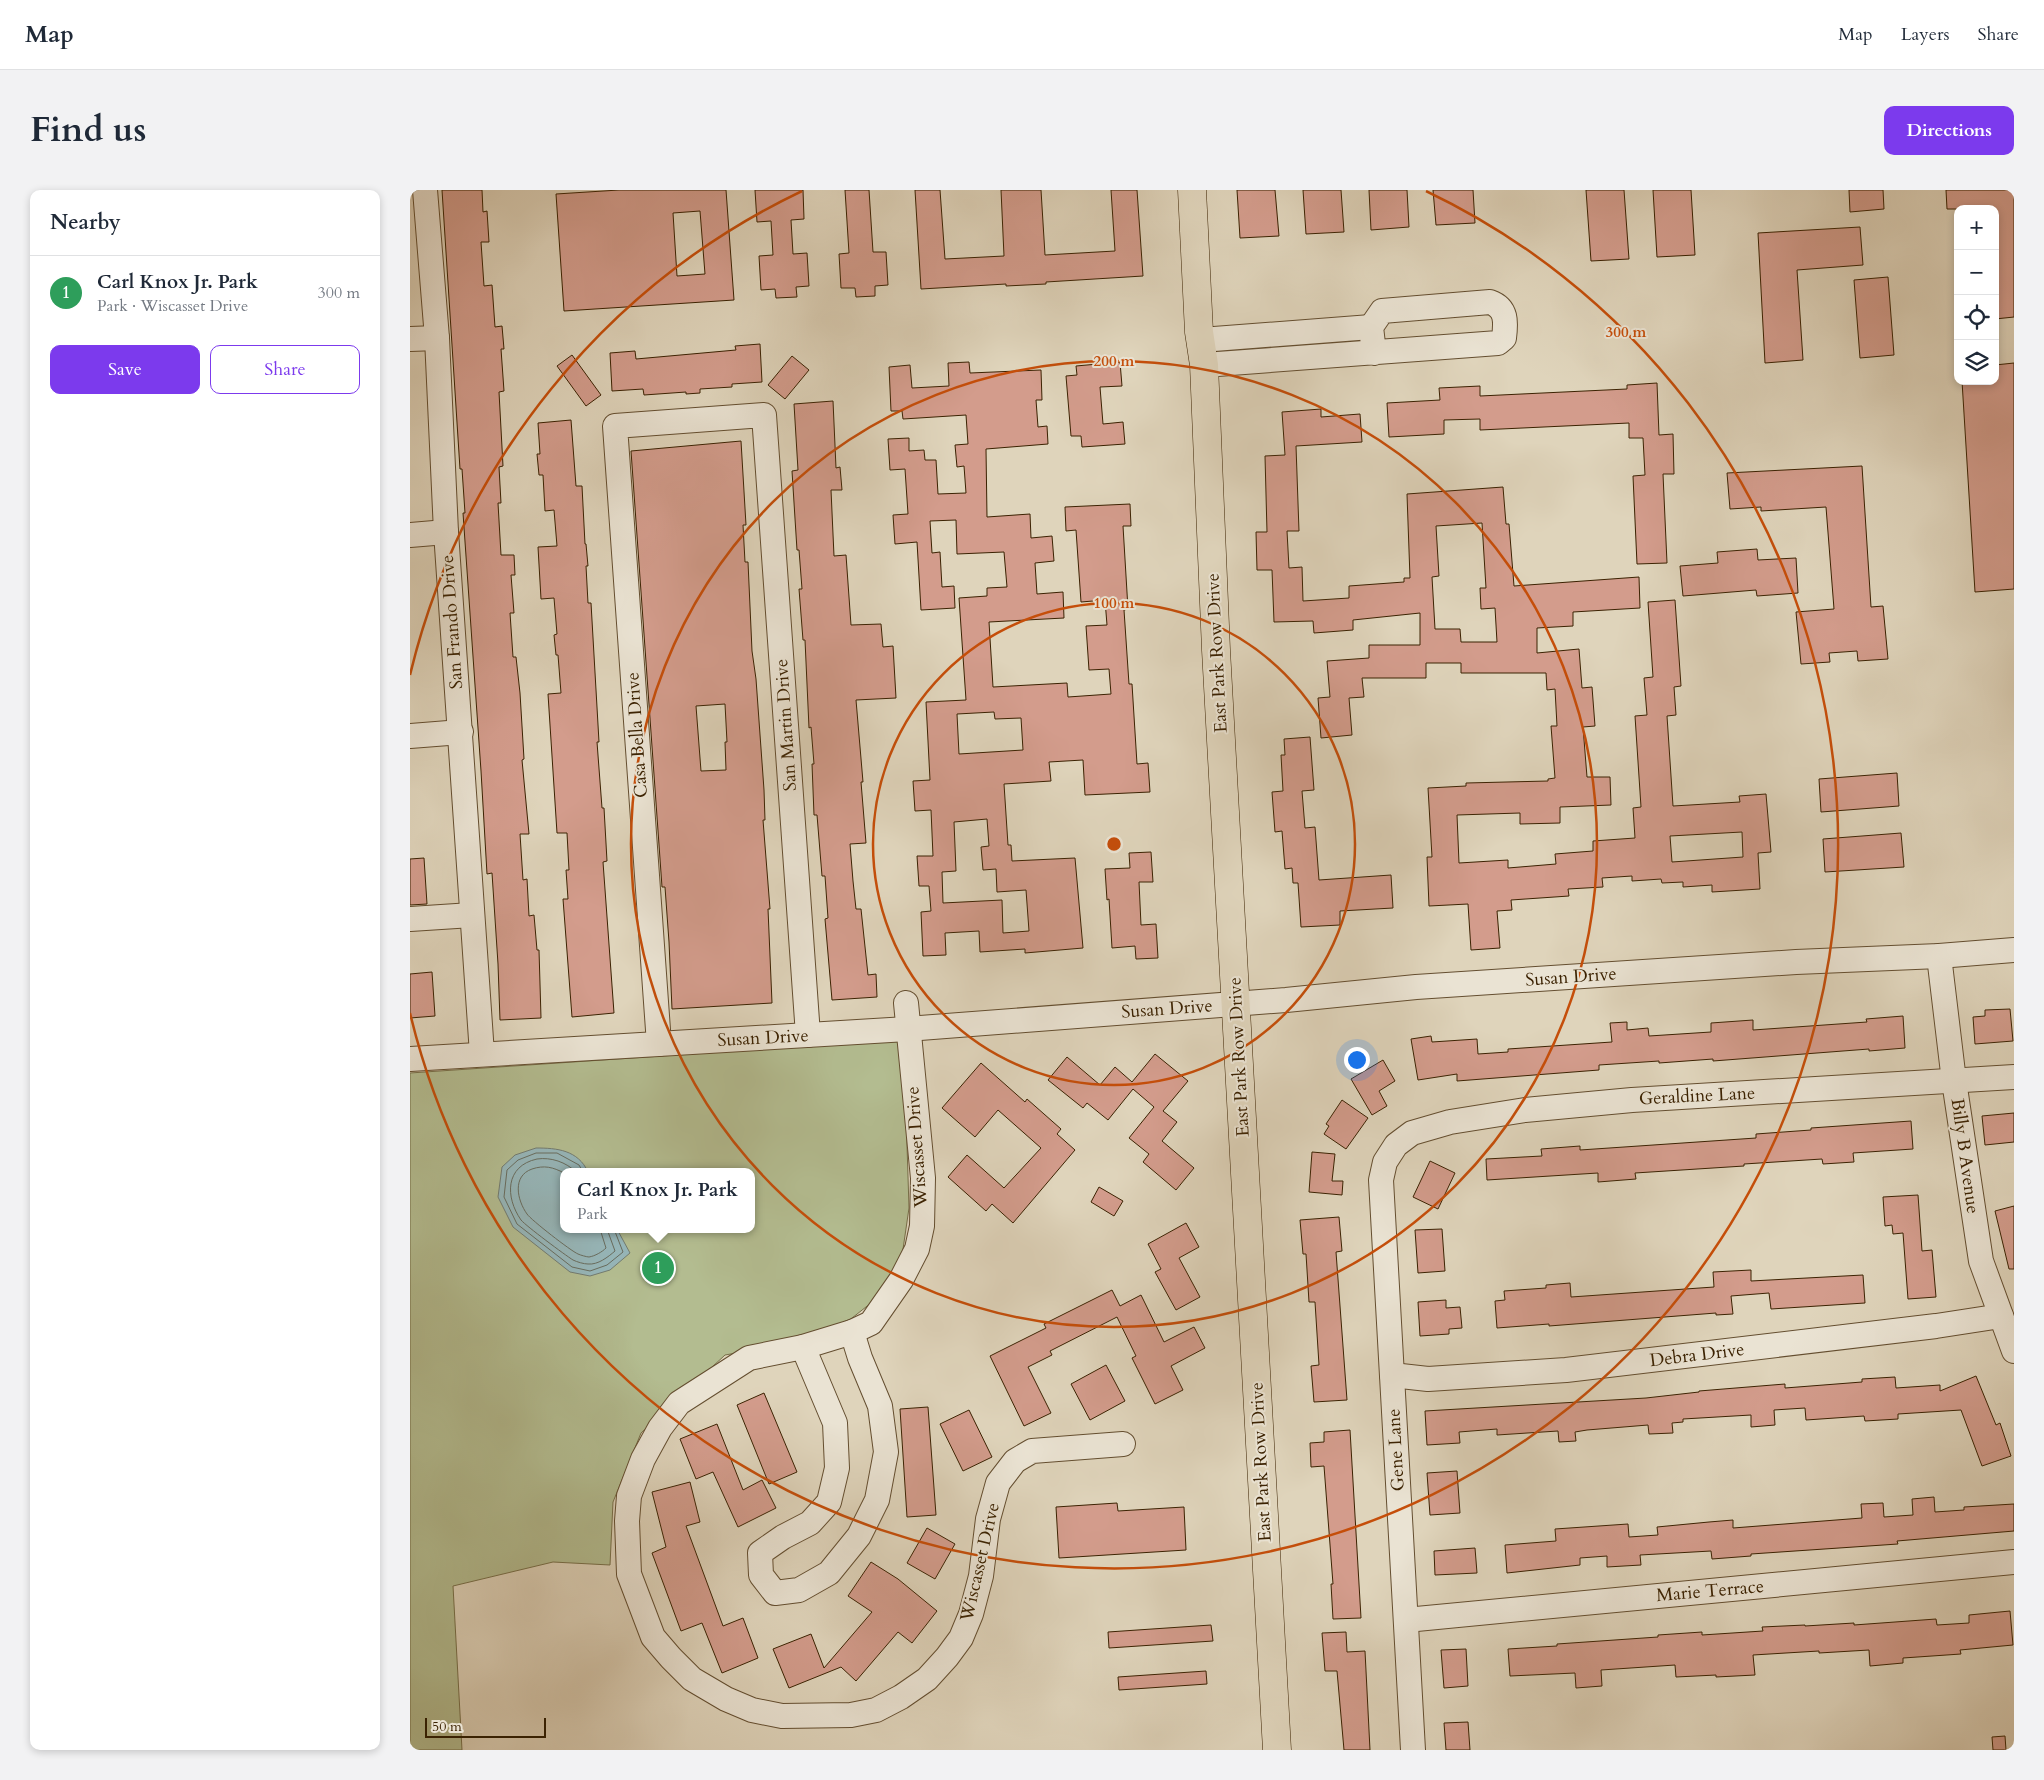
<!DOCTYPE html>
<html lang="en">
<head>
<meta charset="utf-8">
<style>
	:root { --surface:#fff; --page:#f2f2f3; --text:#1f2937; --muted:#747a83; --line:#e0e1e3; --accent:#7c3aed }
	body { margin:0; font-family:Cardo,serif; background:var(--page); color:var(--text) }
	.controls { position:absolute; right:15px; top:15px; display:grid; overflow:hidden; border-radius:10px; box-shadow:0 2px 8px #0003 }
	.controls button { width:45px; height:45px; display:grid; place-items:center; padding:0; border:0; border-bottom:1px solid var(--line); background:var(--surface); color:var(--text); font:25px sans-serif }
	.scale { position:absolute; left:15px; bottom:12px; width:121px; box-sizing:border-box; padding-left:5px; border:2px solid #3b2202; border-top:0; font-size:14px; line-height:18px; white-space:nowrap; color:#3b2202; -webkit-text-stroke:4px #eae3d3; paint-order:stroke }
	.you { position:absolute; left:946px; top:869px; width:18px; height:18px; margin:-12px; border:4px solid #fff; border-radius:50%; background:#1a73e8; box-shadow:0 0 0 8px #1a73e833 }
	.badge { display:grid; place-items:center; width:32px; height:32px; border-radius:50%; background:var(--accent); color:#fff; font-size:16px; font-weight:700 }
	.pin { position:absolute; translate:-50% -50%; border:2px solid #fff; box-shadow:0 1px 5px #0006 }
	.popup { position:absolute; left:150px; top:978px; width:195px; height:65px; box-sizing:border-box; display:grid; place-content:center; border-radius:10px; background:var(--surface); filter:drop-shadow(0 1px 4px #0005); font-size:16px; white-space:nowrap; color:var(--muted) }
	.popup b { font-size:19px; color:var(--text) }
	.popup::after { content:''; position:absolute; left:50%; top:100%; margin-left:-10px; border:10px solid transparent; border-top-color:var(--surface) }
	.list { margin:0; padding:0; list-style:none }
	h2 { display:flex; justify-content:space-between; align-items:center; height:65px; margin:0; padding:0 20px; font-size:21px }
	h2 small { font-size:16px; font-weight:400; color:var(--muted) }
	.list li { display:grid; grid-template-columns:32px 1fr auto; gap:15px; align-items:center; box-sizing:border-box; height:75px; padding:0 20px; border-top:1px solid var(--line) }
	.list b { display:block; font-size:19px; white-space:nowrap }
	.list p { margin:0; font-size:16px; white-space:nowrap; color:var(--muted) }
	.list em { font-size:16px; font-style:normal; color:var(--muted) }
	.actions { display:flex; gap:10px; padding:15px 20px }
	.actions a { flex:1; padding:11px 0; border:1px solid var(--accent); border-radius:10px; text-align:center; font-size:18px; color:var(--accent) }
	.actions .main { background:var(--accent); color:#fff }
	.icon { flex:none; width:28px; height:28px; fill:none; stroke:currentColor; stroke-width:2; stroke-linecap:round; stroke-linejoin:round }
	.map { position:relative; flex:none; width:1604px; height:1560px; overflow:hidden; border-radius:10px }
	header { display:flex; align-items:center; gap:30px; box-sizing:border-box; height:70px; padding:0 25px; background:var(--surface); border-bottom:1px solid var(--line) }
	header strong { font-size:24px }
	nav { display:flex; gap:28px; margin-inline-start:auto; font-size:18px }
	.intro { display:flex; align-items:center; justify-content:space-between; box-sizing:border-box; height:120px; padding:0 30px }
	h1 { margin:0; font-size:35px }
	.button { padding:12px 22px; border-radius:10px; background:var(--accent); color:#fff; font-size:18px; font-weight:700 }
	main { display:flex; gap:30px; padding:0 30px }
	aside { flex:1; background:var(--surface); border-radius:10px; box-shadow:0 2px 8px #0003 }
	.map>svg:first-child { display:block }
</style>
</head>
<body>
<header>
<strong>Map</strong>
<nav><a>Map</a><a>Layers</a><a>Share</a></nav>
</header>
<div class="intro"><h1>Find us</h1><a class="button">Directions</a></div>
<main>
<aside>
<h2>Nearby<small></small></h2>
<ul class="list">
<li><span class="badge" style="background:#2e9e5b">1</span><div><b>Carl Knox Jr. Park</b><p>Park · Wiscasset Drive</p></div><em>300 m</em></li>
</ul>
<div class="actions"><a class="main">Save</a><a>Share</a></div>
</aside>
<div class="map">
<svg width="1604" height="1560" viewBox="0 0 1604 1560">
	<rect width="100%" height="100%" fill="#dfd4bb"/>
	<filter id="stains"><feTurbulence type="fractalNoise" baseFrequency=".004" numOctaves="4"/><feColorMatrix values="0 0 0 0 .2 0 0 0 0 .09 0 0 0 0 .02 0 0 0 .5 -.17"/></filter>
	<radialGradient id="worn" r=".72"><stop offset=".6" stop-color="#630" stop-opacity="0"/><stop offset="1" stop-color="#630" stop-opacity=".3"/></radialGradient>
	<path fill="#b3bc90" stroke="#776f49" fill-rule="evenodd" d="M489,850L495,892L499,1018L492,1066L475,1098L461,1113L418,1147L315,1165L231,1243L203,1312L200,1375L143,1372L43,1396L52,1560H0V883ZM154,982H342V1039H154Z"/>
	<path fill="#96b6b9" stroke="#727b70" d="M126,958C147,958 168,960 178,982H154V1039H207L220,1063L200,1080L180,1086L160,1082L103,1037L88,1007L92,977L105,965Z"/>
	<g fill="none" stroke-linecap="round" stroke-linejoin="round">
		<g stroke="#686c5e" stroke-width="1">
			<path d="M166,982C156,972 141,967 127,969C95,976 95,1007 111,1030C116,1036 155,1065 163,1070C167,1072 174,1074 178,1074C188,1075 198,1067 205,1061L197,1039"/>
			<path d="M173,982L169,975L147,963H126L108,970L97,980L94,1007L107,1034L162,1077L180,1081L197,1075L213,1062L204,1039"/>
			<path d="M154,983C143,977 134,975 122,979C102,986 107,1010 117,1024C121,1030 161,1061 168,1064C170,1065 177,1067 179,1067C185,1066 192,1062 196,1058L190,1039"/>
		</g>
	</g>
	<g fill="#d39c8c" stroke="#3b2202" fill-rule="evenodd">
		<path d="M32,0H72L73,22L77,21L79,52H71L74,96L82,95L85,137L92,136L94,159H91L94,201L89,202L93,276L89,277L91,313H88L91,365H104L105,385H101L104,423H100L103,467H106L110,503L114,569L112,570L119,644H110L113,690L117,689L119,726L124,725L127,760H129L131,828L90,830L88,774L82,683L77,684L71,581L53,323H55L52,279H50Z"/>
		<path d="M209,0H316L324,110L154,121L146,4ZM290,21L295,84L267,86L263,23Z"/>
		<path d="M345,0H393L394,29L381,30L383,64L397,63L399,96L386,97L387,107L366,108L365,99L351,100L349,66L363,65L361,31L347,32Z"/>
		<path d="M435,0H459L463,62H476L478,95L465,96V106L446,107L445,98H431L429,64L439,63Z"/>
		<path d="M505,0H530L535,69L594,66L591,0H631L635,65L705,61L701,0H727L733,86L636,92V94L596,96V94L511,99Z"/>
		<path d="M827,0H865L869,46L830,48Z"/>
		<path d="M893,0H931L934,42L896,44Z"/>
		<path d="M959,0H997L999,37L961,40Z"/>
		<path d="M1023,0H1063L1065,33L1026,35Z"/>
		<path d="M1176,0H1214L1219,69L1181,71Z"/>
		<path d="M1243,0H1281L1285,65L1247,67Z"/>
		<path d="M1439,0H1473L1474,19L1440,22Z"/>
		<path d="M1536,0H1604V127L1585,129V19H1537Z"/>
		<path d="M1450,37L1453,75L1387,80L1393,170L1355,173L1348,43Z"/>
		<path d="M1478,87L1484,165L1450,168L1444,90Z"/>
		<path d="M350,154L352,192L322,194V197L290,199V203L276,204V202L234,205L233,199L202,201L200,163L225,161L226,169L326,160L325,156Z"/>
		<path d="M162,165L191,205L176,216L147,176Z"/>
		<path d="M382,166L399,180L375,209L358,195Z"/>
		<path d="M559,172L560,183L631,180L632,210H626L628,237L637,236L638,254L576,259L577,327L620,324L621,348L642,346L644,371L625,373L627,404L653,402L654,428L579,432L583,497L657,493L658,507L701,504L699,479L679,480L676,436L697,435L695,410L671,412L666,340L656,341L655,317L720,314L721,336H713L718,419L714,420L719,494H722L727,574L738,573L740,602L675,605L673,570L639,572L641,591L594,594L598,655H601L602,671L665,668L673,758L615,763V759L570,762L569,741L535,743L536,765L513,766L511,722L521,721L519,696H509L507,666H523L521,620L505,621L503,591L520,590L516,512L556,510L549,408L577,406V398L597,397L594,362L547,364L546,330L520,331L522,363L530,362L532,397L544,396L545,418L511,420L507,352L485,354L483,325L498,324L495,279L480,280L478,249L499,248V261L514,260L515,270H526L528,304L556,303L554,276L547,277L545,255L558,254L556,225L493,229L492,221H481L479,177L500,175L502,198L539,196L538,173ZM584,522L585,529L611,528L613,560L549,564L547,524ZM577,629L579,656L571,657L573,680L586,679L587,702L616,700L619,741L593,743L592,710L533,713L532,682L546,681L544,632Z"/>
		<path d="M710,172L712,196L690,197L693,234L713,232L715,254L672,257L671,246H661L656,186L667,185L666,176Z"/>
		<path d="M1604,173V399L1565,402L1552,191H1585V175Z"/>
		<path d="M1247,193L1249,245L1263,244L1264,284H1253L1257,373L1227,374L1223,286L1235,285L1233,248H1219V233L1070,240V229L1034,230V244L979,247L977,213L1030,210L1029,198L1070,196V206L1217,199V195Z"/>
		<path d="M423,211L426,278L430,277L432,300H421L424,366L436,365L441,435L471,434L473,457L483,456L486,508L446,510L453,592H451L456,653L440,654L443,691L446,719H451L458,785L466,784L467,807L422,810L415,729L418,728L415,686H412L407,625H404L402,574H404L401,537L399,538L395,450H393L389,399H392L389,360H387L382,281L388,280L384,214Z"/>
		<path d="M911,219V227L950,224L952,252L886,256L889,341H877L879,378L892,377L893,411L939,408V396L994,392V388H1000L997,304L1093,297L1096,334H1099L1104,396L1229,387L1230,418L1163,422V436L1127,438V463L1169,459L1172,498L1182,497L1185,536L1173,537L1177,587H1200L1201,615L1150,617V633L1110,634V623L1047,625L1049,673L1098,670V678L1146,674L1145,664L1183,661V651L1225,648L1223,618L1231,617L1225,526L1237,525L1234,488L1243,487L1238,412L1265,410L1271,496L1264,497L1266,525L1257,526L1263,616L1330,612L1329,606L1356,604L1361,662L1348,663L1350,699L1302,702V695L1273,697V692L1252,693L1251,689L1222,691V686L1192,688L1193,697L1158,699L1159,706L1101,710L1102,720L1087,721L1090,758L1061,760L1058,714L1019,716L1017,667H1022L1018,598L1056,596V593L1138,591V589L1145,588L1141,536H1147L1145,499L1137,500L1136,483H1051V473H1016V488H952L954,507L939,508L942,545L911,548L908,508L920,507L917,471L959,468V455H1010V423L943,430V440L904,443L903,431L864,432L862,380H847L846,342H857L855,266L875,265L872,222ZM1072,333L1076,398H1070L1071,419L1085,418L1087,452H1051L1050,439H1025L1022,387L1029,386L1026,336ZM1332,642L1333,667L1262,672L1260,646Z"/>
		<path d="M161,230L166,296H172L175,354H176L178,376H176L178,413H181L189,552H187L192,618H194L197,671L193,672L204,823L162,827L153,709H158L156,680H159L157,643H147L138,504L151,503L148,465H146L144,445L147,444L144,408L131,409L128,357L147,356L144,320L135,321L133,285H129L127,264H130L128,233Z"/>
		<path d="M331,251L336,335H333L335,372H338L342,461L346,489L354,600L355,630H353L360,719H358L362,813L262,819L259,752L255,697H252L221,261ZM315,514L317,552H315L316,580L291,581L286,516Z"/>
		<path d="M1452,276L1461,417L1473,416L1478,469L1448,471L1447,461L1419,463L1420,472L1391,474L1386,422L1424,419L1416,317L1351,321V317L1320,319L1317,283Z"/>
		<path d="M1347,359L1348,370L1386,368L1388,403L1347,406L1346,400L1273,406L1270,376L1308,373L1307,362Z"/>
		<path d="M900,547L904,600L892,601L895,638L905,637L909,690L981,685L983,718L930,721V735L891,737L888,693H883L882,678L875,679L872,641L865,642L862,602L873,601L871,565H875L874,549Z"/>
		<path d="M1487,583L1489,616L1411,622L1409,589Z"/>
		<path d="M1491,643L1494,677L1415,682L1413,649Z"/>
		<path d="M741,662L743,692H729L731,735L746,734L748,768L726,769L725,756L702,758L699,709L697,710L695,679L720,678L719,663Z"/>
		<path d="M14,668L17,714L0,715V669Z"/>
		<path d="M22,782L25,826L0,828V784Z"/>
		<path d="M1600,819L1603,851L1565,854L1563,827L1575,826V820Z"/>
		<path d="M1493,826L1495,858L1459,861V859L1303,871V869L1249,873V871L1189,875V880L1047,891V884L1008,890L1001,849L1021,846L1022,852L1067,849L1068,864L1098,862V859L1202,852L1200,833L1217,832V840L1238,838L1239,846L1301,842V833L1343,830V840L1457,832L1456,829Z"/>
		<path d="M745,864L778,891L753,921L767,932L752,951L784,978L766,1000L733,972L739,964L719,948L744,917L723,899L698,930L677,913L673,918L638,890L657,867L690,895L705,877L722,892Z"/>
		<path d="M973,870L985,891L969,901L977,916L962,925L941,889Z"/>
		<path d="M571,873L615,912L617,909L651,939L647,944L665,960L603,1033L582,1014L576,1021L538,987L557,965L594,998L631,958L588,920L565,947L532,918Z"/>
		<path d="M932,910L958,928L936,959L914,944L919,936L916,934Z"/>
		<path d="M1604,923V952L1575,955L1572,926Z"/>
		<path d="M1501,931L1503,959L1443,963L1444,972L1413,974L1412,969L1334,974V976L1225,983L1226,989L1188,992V983L1077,990L1076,969L1132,966L1131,959L1170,956V960L1346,948V944L1401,940V938Z"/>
		<path d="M902,962L925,964L922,991H933L932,1005L899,1002Z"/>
		<path d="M1020,971L1045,983L1028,1019L1003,1007Z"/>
		<path d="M689,997L713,1011L704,1026L681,1012Z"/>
		<path d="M1508,1005L1512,1061L1522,1060L1526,1107L1498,1109L1493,1043L1483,1044L1482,1035L1475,1036L1473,1007Z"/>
		<path d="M1604,1016V1079H1599L1585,1021Z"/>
		<path d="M929,1027L932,1061L926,1062L937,1210L904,1212L901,1176L909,1175L905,1112H899L896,1064H893L890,1030Z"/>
		<path d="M776,1033L789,1057L769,1068L790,1107L766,1120L745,1082L751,1079L738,1054Z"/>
		<path d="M1032,1039L1035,1081L1008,1083L1005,1040Z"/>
		<path d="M1341,1080V1091L1453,1085L1455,1113L1361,1119L1359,1103L1321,1106L1323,1124L1306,1125V1123L1139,1136V1134L1087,1138L1085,1111L1095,1110L1094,1101L1136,1098V1095L1160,1093L1161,1107L1304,1097L1303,1082Z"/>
		<path d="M702,1100L710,1116L731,1105L754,1152L784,1137L795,1158L761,1176L773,1200L745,1214L722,1168L726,1166L707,1127L640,1161L642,1165L618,1177L641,1223L614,1236L580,1166L636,1138L634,1134Z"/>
		<path d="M1036,1110V1118L1050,1117L1052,1138L1039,1139V1144L1010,1146L1008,1112Z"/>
		<path d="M696,1175L715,1211L680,1230L661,1194Z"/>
		<path d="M1566,1186L1586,1235L1590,1233L1601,1266L1572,1276L1551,1220L1488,1224V1229L1455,1231L1454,1226L1396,1230L1395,1218L1364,1220L1365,1235L1341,1237V1225L1273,1229V1232L1262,1233L1263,1243L1239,1244L1238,1235L1177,1240L1165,1242L1166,1251L1149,1252L1148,1241L1087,1245V1239L1049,1242L1050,1253L1017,1255L1015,1221L1236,1208L1289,1202V1201L1375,1194V1198L1452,1192V1189L1485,1187L1486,1198L1530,1195V1201Z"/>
		<path d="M354,1203L387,1282L359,1294L327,1215Z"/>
		<path d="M518,1217L526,1325L497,1327L490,1219Z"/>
		<path d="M559,1220L582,1267L553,1281L530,1234Z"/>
		<path d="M307,1234L333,1300L352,1290L366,1318L328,1337L303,1282L286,1289L270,1249Z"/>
		<path d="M940,1240L951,1428L923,1429L921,1394H923L914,1276L901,1277L900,1253L914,1252V1242Z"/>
		<path d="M1047,1281L1050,1323L1020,1325L1017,1283Z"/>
		<path d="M280,1292L290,1332L276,1336L313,1436L333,1428L348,1468L312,1483L292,1433L271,1441L242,1363L256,1357L242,1302Z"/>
		<path d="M1524,1307L1525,1322L1554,1320V1317L1604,1314V1341L1487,1351L1488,1354L1341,1364V1366L1302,1369L1301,1361L1230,1365L1231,1375L1197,1377V1366L1170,1368V1375L1097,1383L1095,1355L1146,1351L1145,1339L1218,1334L1219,1347L1248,1345L1247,1337L1299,1332L1323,1330V1338L1452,1328L1451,1314L1473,1313L1474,1327L1503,1325L1502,1309Z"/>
		<path d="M707,1313L708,1321L774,1317L776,1360L649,1368L646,1317Z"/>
		<path d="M517,1338L545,1354L525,1389L497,1373Z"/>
		<path d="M1065,1358L1067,1383L1025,1385L1024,1361Z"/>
		<path d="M461,1372L488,1389L527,1421L502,1453L488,1442L446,1491L431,1477L379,1498L363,1459L401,1444L414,1478L462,1422L438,1406Z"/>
		<path d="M1600,1421L1603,1455L1550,1460L1551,1464L1493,1468V1473L1460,1476L1459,1460L1409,1463V1461L1343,1465L1345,1485L1306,1487V1485L1266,1487L1265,1475L1191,1480L1192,1496L1166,1498L1165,1483L1100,1486L1098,1459L1147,1456V1454L1248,1447V1445L1292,1442V1445L1353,1441L1352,1437L1395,1435V1436L1444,1433V1435L1526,1429L1527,1435L1559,1433V1425Z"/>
		<path d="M801,1435L803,1451L699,1458L698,1442Z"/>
		<path d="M936,1442L937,1462L955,1461L960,1560H934L927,1481H915L912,1443Z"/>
		<path d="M1056,1459L1058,1496L1034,1498L1031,1460Z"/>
		<path d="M796,1481L797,1494L709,1500L708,1487Z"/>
		<path d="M1058,1532L1060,1560H1036L1034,1533Z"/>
		<path d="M1595,1546L1596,1560H1583L1582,1547Z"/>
	</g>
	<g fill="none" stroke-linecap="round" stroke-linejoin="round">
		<defs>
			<g id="minor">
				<path d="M15,0L27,148L36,342L72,864"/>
				<path d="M0,149L27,148"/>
				<path d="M791,150L961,137"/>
				<path d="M794,175L1088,153L1094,148C1096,132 1097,118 1080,112L972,121L961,137L964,163"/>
				<path d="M0,345L36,342"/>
				<path d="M0,546L51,542"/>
				<path d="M0,729L62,725"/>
				<path d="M1529,766L1544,891L1571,1071L1604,1161"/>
				<path d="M496,813L513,988L512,1036L507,1059L491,1090L461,1133L442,1142L393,1157L339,1168L269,1213L250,1238L233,1269L219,1306L217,1331L219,1384L243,1447L261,1468L282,1489L316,1509L342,1520L372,1526L441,1525L466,1520L491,1507L517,1489L537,1467L551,1448L561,1424L571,1386L578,1329L588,1293L605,1271L622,1261L713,1254"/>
				<path d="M249,854L205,236L354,225L398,845"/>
				<path d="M0,869L497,839L876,810L1006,797L1386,772L1529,766L1604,760"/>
				<path d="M393,1157L425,1233L427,1278L419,1312L400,1333L373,1347L350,1363L351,1385L365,1403L389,1400L419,1383L449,1346L467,1310L476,1262L470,1216L450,1168L442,1142"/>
				<path d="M982,1185L1018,1189L1156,1180L1526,1136L1591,1126"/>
				<path d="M996,1430L1604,1372"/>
				<path d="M1003,1560L971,990L975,972L986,955L1002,943L1040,932L1115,920L1222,910L1604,887"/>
			</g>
			<path id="major" d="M782,0L789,142L794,175L806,460L867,1560"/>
		</defs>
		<use href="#minor" stroke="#644e30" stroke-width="26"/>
		<use href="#major" stroke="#3b2202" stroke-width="29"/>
		<use href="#minor" stroke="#eae3d3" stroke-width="24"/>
		<use href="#major" stroke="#dfd4bb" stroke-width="28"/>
	</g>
	<g fill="none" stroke="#c54e0a" stroke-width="2.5">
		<circle cx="704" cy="654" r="241"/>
		<circle cx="704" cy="654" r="483"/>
		<path d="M0 485A724 724 0 0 1 392 1M1016 1A724 724 0 1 1 0 823"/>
	</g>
	<g text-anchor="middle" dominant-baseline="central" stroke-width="4" stroke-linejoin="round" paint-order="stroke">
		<g font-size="18" fill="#3b2202" stroke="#eae3d3">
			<text transform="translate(42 432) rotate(-94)">San Frando Drive</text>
			<text transform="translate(807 463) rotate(-93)">East Park Row Drive</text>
			<text transform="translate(376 535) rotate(-94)">San Martin Drive</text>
			<text transform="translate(227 545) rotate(-94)">Casa Bella Drive</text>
			<text transform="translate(1161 787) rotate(-4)">Susan Drive</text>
			<text transform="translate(757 819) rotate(-4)">Susan Drive</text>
			<text transform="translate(353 848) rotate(-3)">Susan Drive</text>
			<text transform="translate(829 867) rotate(-93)">East Park Row Drive</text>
			<text transform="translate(1287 906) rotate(-3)">Geraldine Lane</text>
			<text transform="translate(507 957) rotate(-94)">Wiscasset Drive</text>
			<text transform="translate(1555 966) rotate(82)">Billy B Avenue</text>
			<text transform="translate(1287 1165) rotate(-7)">Debra Drive</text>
			<text transform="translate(986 1260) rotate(-93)">Gene Lane</text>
			<text transform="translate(851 1272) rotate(-93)">East Park Row Drive</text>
			<text transform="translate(570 1372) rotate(-77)">Wiscasset Drive</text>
			<text transform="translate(1300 1401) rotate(-5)">Marie Terrace</text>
		</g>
	</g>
	<circle cx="704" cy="654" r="8" fill="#c54e0a" stroke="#eae3d3" stroke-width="2.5"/>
	<g font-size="15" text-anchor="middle" font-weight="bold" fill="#c54e0a" stroke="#eae3d3" stroke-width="4" stroke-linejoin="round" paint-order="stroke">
		<text x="1216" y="147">300 m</text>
		<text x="704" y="176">200 m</text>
		<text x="704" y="418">100 m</text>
	</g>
	<rect width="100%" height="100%" filter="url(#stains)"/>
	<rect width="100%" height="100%" fill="url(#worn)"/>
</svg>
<div class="controls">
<button>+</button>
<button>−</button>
<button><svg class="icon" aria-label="locate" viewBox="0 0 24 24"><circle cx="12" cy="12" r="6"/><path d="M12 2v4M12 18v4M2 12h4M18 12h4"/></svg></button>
<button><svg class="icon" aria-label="layers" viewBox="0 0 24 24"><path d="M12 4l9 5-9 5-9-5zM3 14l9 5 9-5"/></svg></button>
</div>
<div class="scale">50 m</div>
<div class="you"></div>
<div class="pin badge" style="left:248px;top:1078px;background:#2e9e5b">1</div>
<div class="popup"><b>Carl Knox Jr. Park</b>Park</div>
</div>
</main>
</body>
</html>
